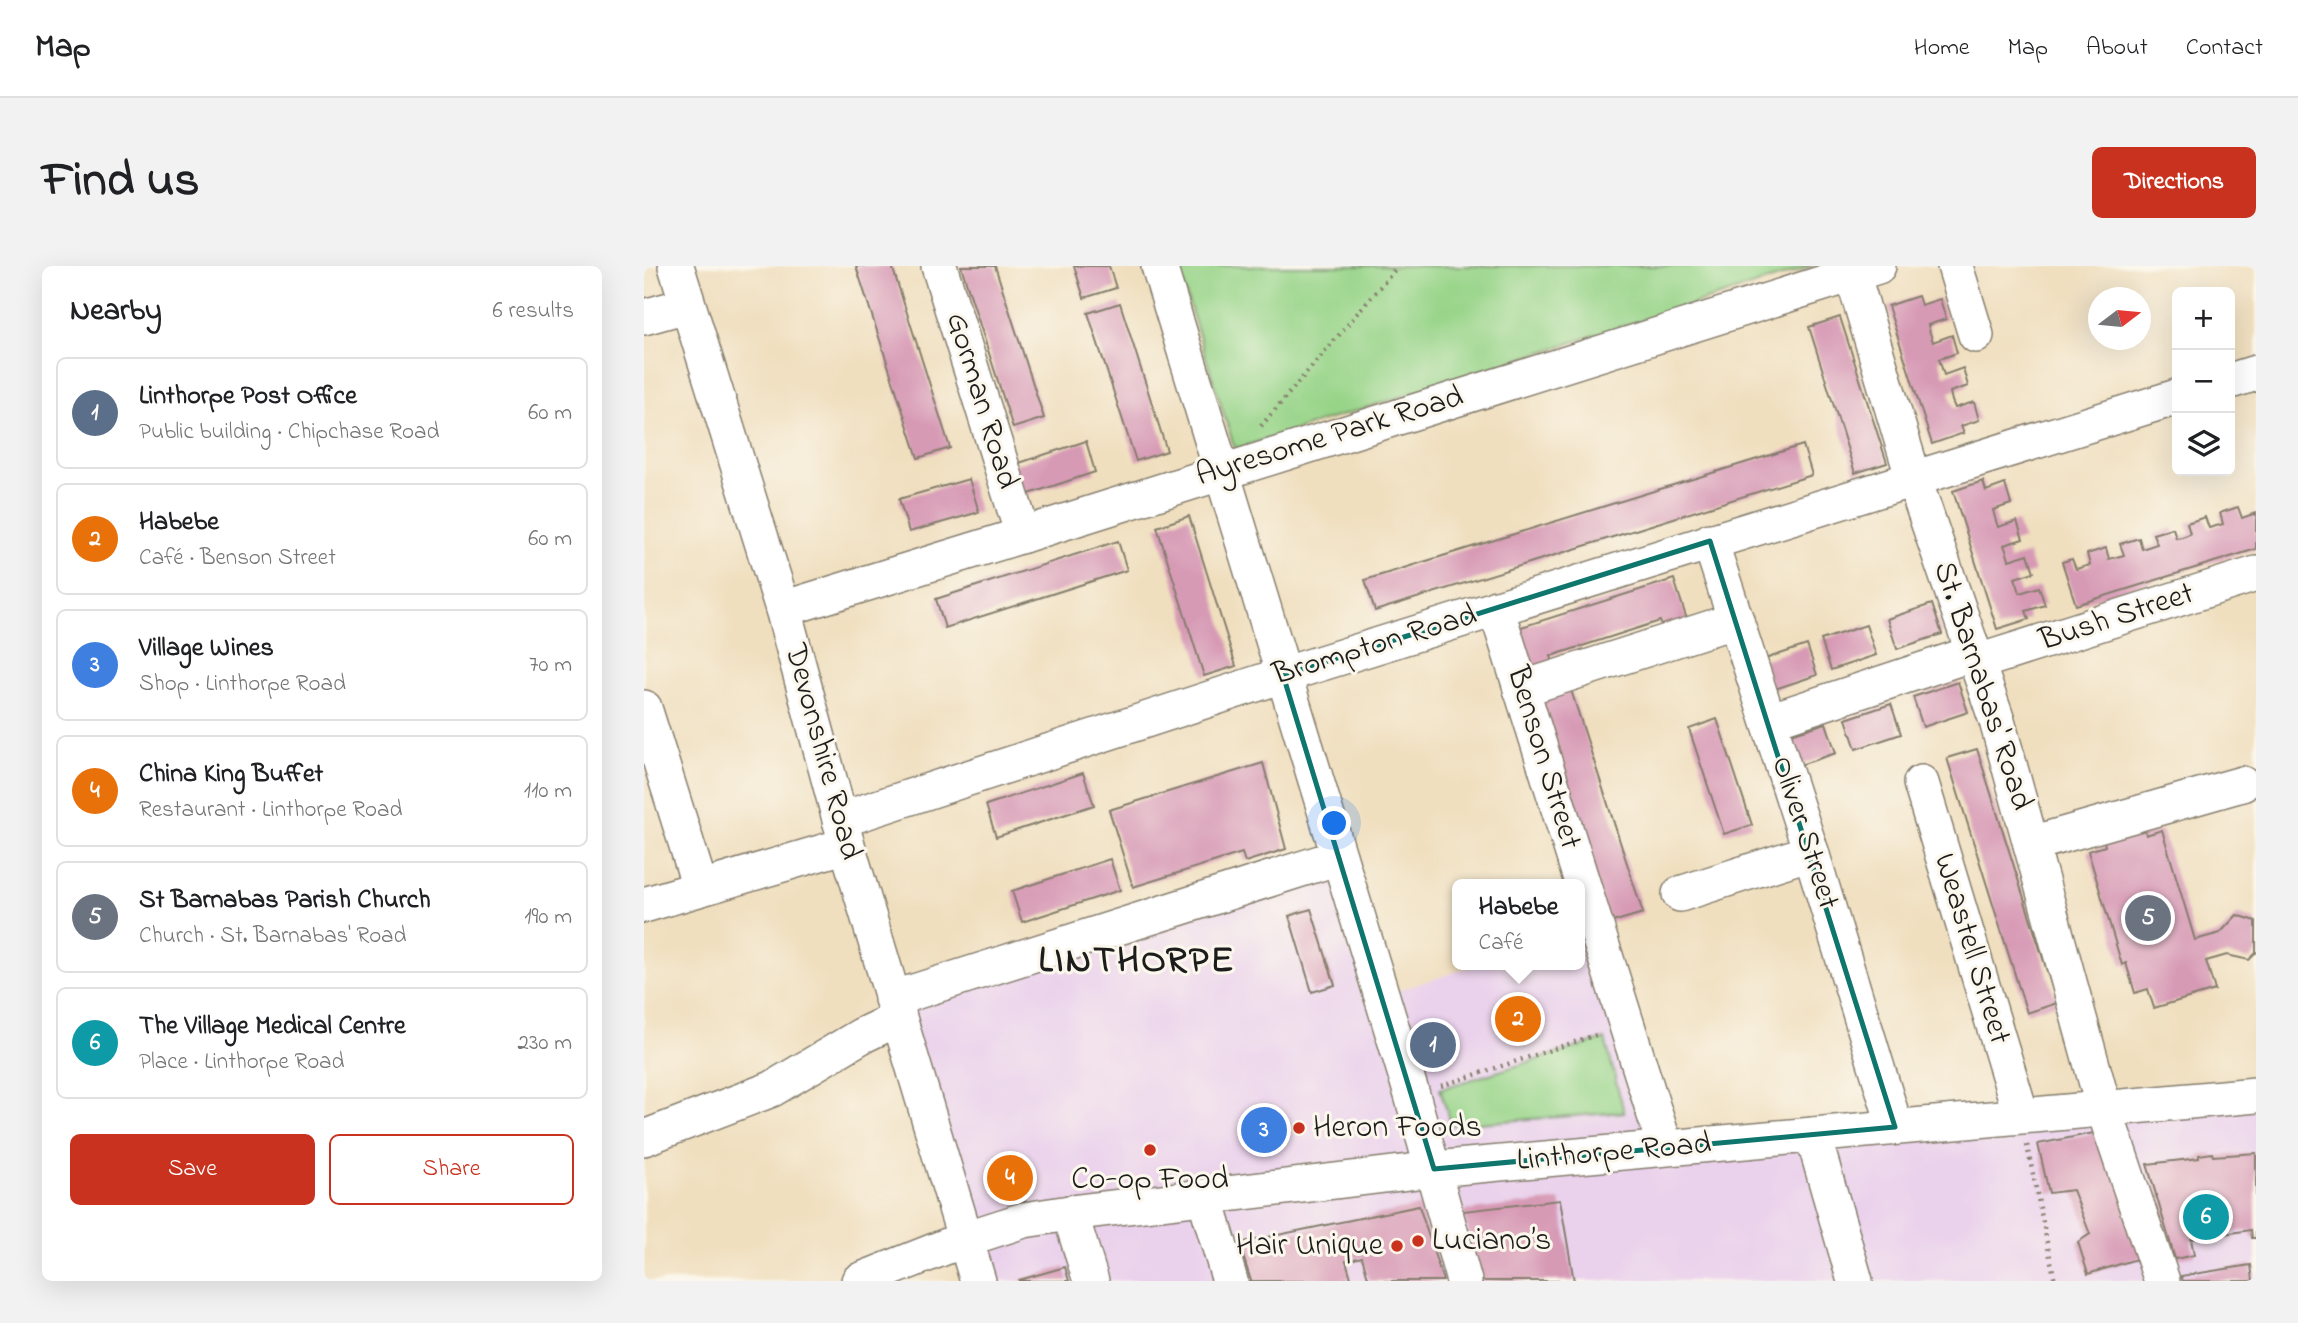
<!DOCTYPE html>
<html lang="en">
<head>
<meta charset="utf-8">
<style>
	:root { --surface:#fff; --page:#f2f2f2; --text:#202124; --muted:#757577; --line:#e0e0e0; --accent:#c8321e }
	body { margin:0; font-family:"Indie Flower",sans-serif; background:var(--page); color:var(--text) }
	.controls { position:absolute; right:21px; top:21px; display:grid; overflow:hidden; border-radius:10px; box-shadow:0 7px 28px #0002 }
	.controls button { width:63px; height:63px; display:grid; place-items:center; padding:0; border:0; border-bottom:2px solid var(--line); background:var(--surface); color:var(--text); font:35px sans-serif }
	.compass { position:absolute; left:1444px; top:21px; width:63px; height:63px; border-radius:50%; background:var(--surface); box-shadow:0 7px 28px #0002; rotate:74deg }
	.you { position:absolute; left:691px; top:558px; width:24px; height:24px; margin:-18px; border:5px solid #fff; border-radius:50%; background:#1a73e8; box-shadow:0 0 0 10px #1a73e833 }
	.badge { display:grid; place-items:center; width:46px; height:46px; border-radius:50%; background:var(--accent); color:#fff; font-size:23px; font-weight:700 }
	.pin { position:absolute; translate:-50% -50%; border:4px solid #fff; box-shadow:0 2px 7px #0006 }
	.popup { position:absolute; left:808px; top:613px; width:133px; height:91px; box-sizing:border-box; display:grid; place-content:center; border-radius:10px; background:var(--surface); filter:drop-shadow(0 2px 5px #0005); font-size:23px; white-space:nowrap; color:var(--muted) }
	.popup b { font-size:26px; color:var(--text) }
	.popup::after { content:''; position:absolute; left:50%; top:100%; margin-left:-14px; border:14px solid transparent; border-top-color:var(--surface) }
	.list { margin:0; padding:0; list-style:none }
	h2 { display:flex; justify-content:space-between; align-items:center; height:91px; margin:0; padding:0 28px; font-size:30px }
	h2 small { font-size:23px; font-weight:400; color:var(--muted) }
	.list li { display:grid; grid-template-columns:46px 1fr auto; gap:21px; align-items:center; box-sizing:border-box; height:112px; margin:0 14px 14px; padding:0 14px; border:2px solid var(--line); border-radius:10px }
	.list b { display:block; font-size:26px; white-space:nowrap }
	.list p { margin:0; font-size:23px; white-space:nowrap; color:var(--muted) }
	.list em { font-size:23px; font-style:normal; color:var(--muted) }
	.actions { display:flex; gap:14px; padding:21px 28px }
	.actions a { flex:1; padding:16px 0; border:2px solid var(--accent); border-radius:10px; text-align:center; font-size:24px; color:var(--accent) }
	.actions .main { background:var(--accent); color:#fff }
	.icon { flex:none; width:38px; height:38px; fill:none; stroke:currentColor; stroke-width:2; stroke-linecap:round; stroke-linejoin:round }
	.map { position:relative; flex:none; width:1612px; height:1015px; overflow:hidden; border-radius:10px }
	header { display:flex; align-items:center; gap:42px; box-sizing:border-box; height:98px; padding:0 35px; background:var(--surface); border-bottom:2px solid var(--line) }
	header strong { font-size:33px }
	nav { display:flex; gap:38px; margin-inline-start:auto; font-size:24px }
	.intro { display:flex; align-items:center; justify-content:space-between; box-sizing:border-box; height:168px; padding:0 42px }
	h1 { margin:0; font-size:49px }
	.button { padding:18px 32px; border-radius:10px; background:var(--accent); color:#fff; font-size:24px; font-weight:700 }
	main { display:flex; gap:42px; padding:0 42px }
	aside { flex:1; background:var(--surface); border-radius:10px; box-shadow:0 7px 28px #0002 }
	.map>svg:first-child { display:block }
</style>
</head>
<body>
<header>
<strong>Map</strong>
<nav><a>Home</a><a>Map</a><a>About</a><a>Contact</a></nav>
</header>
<div class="intro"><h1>Find us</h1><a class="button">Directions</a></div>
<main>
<aside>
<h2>Nearby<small>6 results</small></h2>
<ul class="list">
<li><span class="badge" style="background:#5c6f8a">1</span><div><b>Linthorpe Post Office</b><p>Public building · Chipchase Road</p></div><em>60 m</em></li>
<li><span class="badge" style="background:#e8710a">2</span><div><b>Habebe</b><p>Café · Benson Street</p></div><em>60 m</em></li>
<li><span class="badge" style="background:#3f7fe0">3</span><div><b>Village Wines</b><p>Shop · Linthorpe Road</p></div><em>70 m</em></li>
<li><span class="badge" style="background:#e8710a">4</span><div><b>China King Buffet</b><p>Restaurant · Linthorpe Road</p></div><em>110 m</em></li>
<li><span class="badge" style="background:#6b7280">5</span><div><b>St Barnabas Parish Church</b><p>Church · St. Barnabas' Road</p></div><em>190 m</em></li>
<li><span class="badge" style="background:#0f9aa8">6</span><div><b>The Village Medical Centre</b><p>Place · Linthorpe Road</p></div><em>230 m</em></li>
</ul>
<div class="actions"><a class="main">Save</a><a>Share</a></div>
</aside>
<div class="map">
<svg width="1612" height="1015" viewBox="0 0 1612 1015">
	<rect width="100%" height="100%" fill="#fbf7ec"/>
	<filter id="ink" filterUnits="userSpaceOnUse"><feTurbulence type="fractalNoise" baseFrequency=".0143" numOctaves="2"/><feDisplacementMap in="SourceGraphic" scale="14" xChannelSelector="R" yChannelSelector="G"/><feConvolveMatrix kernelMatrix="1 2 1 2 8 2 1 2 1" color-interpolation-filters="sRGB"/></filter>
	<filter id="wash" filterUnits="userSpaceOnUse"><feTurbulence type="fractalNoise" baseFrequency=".00686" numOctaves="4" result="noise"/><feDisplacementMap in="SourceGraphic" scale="28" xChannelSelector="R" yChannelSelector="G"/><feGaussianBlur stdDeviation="1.57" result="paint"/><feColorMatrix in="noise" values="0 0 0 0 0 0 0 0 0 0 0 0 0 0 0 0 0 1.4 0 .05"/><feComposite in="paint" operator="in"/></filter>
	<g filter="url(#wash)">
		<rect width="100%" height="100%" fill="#f0dfbf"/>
		<path fill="#ead1ec" d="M695,591L737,730L833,699H935V666L1021,881L1612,841V1015H334L248,733Z"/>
		<g fill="#97d488" stroke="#5a7852" stroke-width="2">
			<path d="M533,0H1170L591,183Z"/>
			<path d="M961,773L980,846L807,859L796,823Z"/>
		</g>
		<g id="blocks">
			<g fill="#d79ab5">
				<path d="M212,0H248L306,182L274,192Z"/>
				<path d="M317,0H351L400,152L369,162Z"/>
				<path d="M430,0H465L472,22L440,32Z"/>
				<path d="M1274,30L1277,39L1296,33L1302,53L1284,59L1286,67L1289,76L1308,69L1313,87L1295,93L1300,109L1319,102L1324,120L1306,126L1308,135L1311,142L1330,136L1335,154L1317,160L1320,167L1288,178L1244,40Z"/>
				<path d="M476,37L523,185L492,195L444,47Z"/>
				<path d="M1196,51L1243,197L1211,207L1165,61Z"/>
				<path d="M442,175L451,206L379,230L369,199Z"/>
				<path d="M1159,179L1168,209L731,345L721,314Z"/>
				<path d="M325,213L335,246L265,266L255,233Z"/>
				<path d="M1339,215L1342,225L1361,218L1367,238L1349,244L1351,252L1354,261L1373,255L1379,273L1360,279L1363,287L1365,294L1384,288L1390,306L1371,312L1374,320L1376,327L1395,321L1401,339L1382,345L1385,353L1353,363L1309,225Z"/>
				<path d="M1594,241L1598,252L1612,247V283L1432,339L1418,296L1428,293L1432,303L1446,299L1443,288L1462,282L1465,293L1480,289L1476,278L1495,272L1498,283L1513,278L1509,268L1529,262L1532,272L1538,271L1546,268L1543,257L1561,251L1565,262L1579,258L1576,247Z"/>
				<path d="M545,250L592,400L560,410L513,261Z"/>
				<path d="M474,275L483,304L301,362L292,333Z"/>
				<path d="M1030,313L1044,357L1019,365L1016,355L907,390L910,400L885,408L871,363Z"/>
				<path d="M1288,338L1298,368L1253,383L1243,353Z"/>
				<path d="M1222,359L1232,389L1187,404L1177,374Z"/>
				<path d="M1163,379L1173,409L1128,424L1118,394Z"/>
				<path d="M1314,416L1324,446L1279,461L1269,431Z"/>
				<path d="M927,424L999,647L965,657L894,435Z"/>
				<path d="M1247,438L1257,468L1212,483L1202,453Z"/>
				<path d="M1073,453L1108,559L1080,568L1045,463Z"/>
				<path d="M1182,457L1192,487L1147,502L1137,471Z"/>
				<path d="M1333,483L1413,737L1383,747L1303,492Z"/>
				<path d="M619,497L642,583L601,596L598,587L489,621L465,544Z"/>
				<path d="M439,507L450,539L352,571L342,539Z"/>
				<path d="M1501,563L1502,569L1518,564L1551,674L1576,667L1593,649L1612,655V687L1605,694L1583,689L1562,695L1571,724L1510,742L1504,723L1491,727L1482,697L1478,699L1444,585L1461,580L1460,575Z"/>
				<path d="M466,593L476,624L378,656L368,625Z"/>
				<path d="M667,643L691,719L668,726L645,650Z"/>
				<path d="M1465,864L1499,991L1444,1008L1434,976L1446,968L1429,924L1405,927L1394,878Z"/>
				<path d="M1568,887L1569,890L1612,887V972H1608L1607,964L1547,973L1550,989L1531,993L1503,898L1555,892V889Z"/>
				<path d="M916,934L930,1015H837L819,945Z"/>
				<path d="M775,940L799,1015H725L718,991L702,995L707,1012L693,1015H607L595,977Z"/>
				<path d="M1607,999L1609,1015H1539L1537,1010Z"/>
				<path d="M421,1001L425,1015H375V1014Z"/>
			</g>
		</g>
	</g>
	<g filter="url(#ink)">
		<use href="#blocks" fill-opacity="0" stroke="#867e6e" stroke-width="2"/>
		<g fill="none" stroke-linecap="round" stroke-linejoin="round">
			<defs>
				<g id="minor">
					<path d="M32,0L139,343L203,579L334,1015"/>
					<path d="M295,0L379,269"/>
					<path d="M515,0L768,829L820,1015"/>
					<path d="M1206,0L1270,214L1353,455L1460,843L1518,1015"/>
					<path d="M1311,0L1332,69"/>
					<path d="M0,51L43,39"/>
					<path d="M1586,115L1612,107"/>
					<path d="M1066,275L1167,586L1251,861"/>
					<path d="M852,342L1021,881"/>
					<path d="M139,343L379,269L1234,0"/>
					<path d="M1334,396L1612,308"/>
					<path d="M877,423L1092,354"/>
					<path d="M0,442L56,621"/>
					<path d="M1125,455L1330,387"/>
					<path d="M1277,517L1377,849"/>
					<path d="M196,554L639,409L1533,131"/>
					<path d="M1387,578L1598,518"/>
					<path d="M1036,628L1167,586"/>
					<path d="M0,639L203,579"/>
					<path d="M248,733L695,591"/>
					<path d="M1169,869L1211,1015"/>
					<path d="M0,872L128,823L217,770L255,752"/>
					<path d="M561,931L586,1015"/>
					<path d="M426,947L447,1015"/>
					<path d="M215,1015L321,973L380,954L426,947L790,903L1612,829"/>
				</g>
			</defs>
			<use href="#minor" stroke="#867e6e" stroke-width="38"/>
			<g stroke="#867e6e" stroke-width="4.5" stroke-dasharray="2 5" stroke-linecap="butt">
				<path d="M617,160L754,0"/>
				<path d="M797,820L955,768"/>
				<path d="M1383,879L1411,1015"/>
			</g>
			<use href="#minor" stroke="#fff" stroke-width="35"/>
		</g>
	</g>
	<path fill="none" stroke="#0f766e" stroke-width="5" stroke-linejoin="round" d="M1066,275L1251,861L790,903L639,409Z"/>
	<g fill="#c8321e" stroke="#fbf7ec" stroke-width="2.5">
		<circle cx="655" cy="862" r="7"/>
		<circle cx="506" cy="884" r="7"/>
		<circle cx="774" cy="975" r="7"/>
		<circle cx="753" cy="980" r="7"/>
	</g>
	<g text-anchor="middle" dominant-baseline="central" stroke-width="6" stroke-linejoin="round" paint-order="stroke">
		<g font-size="32" fill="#1c1c1c" stroke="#fbf7ec">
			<text transform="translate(337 135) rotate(73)">Gorman Road</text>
			<text transform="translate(686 171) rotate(-17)">Ayresome Park Road</text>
			<text transform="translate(1473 352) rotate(-18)">Bush Street</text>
			<text transform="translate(731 380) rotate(-17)">Brompton Road</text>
			<text transform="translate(1338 420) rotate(72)">St. Barnabas' Road</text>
			<text transform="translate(178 486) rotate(75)">Devonshire Road</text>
			<text transform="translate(899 492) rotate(73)">Benson Street</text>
			<text transform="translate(1160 567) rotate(72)">Oliver Street</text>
			<text transform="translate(1327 683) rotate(73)">Weastell Street</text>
			<text transform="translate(970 887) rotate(-5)">Linthorpe Road</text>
		</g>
		<g font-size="32" fill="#1c1c1c" stroke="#fbf7ec" text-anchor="start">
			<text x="669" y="862">Heron Foods</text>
			<text x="506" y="914" text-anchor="middle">Co-op Food</text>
			<text x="788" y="975">Luciano’s</text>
			<text x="739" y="980" text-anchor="end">Hair Unique</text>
		</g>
		<g font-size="38" font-weight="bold" letter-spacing="2" fill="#1c1c1c" stroke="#fbf7ec">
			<text x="493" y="696">LINTHORPE</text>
		</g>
	</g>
</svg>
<div class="controls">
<button>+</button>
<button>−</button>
<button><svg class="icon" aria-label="layers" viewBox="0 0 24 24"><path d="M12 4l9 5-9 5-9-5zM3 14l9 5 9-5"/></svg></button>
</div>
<svg class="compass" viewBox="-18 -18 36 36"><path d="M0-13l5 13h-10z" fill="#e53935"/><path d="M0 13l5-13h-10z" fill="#757577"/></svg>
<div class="you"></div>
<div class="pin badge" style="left:789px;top:779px;background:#5c6f8a">1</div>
<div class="pin badge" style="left:874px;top:753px;background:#e8710a">2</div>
<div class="popup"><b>Habebe</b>Café</div>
<div class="pin badge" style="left:620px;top:864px;background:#3f7fe0">3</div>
<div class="pin badge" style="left:366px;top:912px;background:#e8710a">4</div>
<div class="pin badge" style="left:1504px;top:652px;background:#6b7280">5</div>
<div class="pin badge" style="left:1562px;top:951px;background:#0f9aa8">6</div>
</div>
</main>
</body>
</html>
